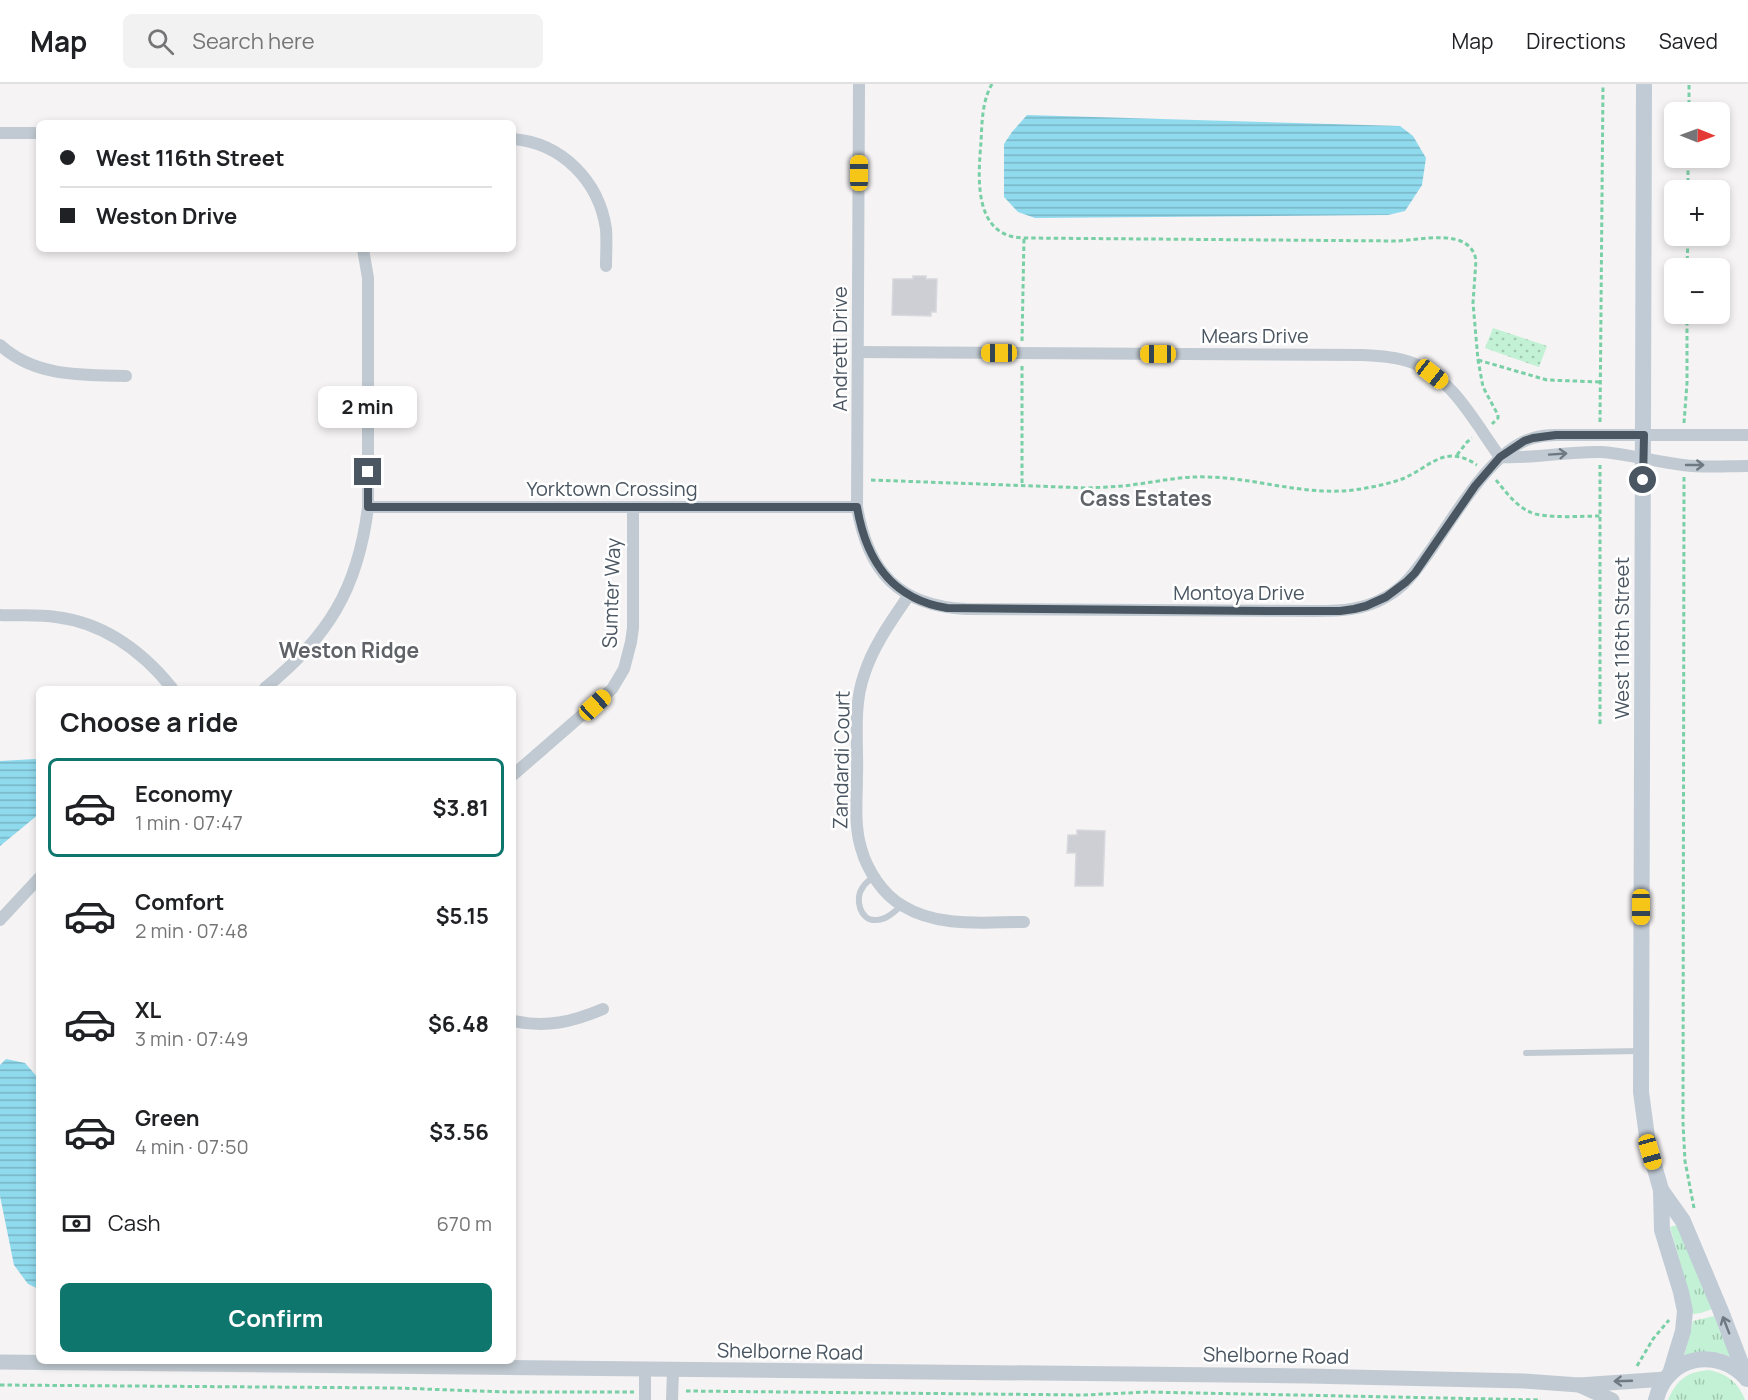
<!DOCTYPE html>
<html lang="en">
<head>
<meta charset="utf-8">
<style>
	body { margin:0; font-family:Manrope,sans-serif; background:#f2f2f2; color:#202124; height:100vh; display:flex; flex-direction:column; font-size:22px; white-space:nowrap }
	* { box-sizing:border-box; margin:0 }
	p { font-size:20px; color:#757577 }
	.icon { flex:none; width:33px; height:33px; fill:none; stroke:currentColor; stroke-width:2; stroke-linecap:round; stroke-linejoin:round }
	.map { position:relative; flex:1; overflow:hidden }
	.sheet { position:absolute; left:36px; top:602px; width:480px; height:678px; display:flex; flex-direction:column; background:#fff; border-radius:9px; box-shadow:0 3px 9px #0003 }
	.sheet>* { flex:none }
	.guide { position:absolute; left:36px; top:36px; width:480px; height:132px; border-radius:9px; box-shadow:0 3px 9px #0003; display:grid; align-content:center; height:132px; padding:0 24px; background:#fff }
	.needle { width:39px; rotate:91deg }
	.controls { position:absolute; left:1664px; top:18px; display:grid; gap:12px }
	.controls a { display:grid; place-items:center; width:66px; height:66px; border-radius:9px; background:#fff; box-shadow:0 3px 9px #0003; font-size:30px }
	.end { position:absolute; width:27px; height:27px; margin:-14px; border:8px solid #4a5661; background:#fff; box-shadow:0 0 0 3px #fff }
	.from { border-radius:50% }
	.bubble { position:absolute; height:42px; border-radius:9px; background:#fff; box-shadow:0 3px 9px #0003; font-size:20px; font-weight:700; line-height:42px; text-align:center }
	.car { position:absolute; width:18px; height:36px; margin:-18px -9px; border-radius:8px; box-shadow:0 0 4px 2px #0007; background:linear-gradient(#f5c518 24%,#345 0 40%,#f5c518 0 76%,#345 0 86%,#f5c518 0) }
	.guide b { display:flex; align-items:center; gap:21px; height:57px; font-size:22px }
	.guide b+b { border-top:2px solid #e0e0e0 }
	.guide i { width:15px; height:15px; background:#202124 }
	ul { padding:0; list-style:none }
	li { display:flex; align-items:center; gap:18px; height:99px; margin:0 12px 9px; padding:0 12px; border:3px solid transparent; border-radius:9px }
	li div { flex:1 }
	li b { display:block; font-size:22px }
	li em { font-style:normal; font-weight:700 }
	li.on { border-color:#0f766e }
	li>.icon { width:54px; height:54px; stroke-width:1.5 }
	h2 { padding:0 24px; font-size:27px; line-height:72px }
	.pay { display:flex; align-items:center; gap:15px; height:66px; padding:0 24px; font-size:22px }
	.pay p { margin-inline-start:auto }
	.cta { display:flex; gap:12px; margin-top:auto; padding:12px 24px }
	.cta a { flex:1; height:69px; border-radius:9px; background:#0f766e; color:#fff; font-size:24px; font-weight:700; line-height:69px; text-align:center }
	header { display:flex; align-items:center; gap:36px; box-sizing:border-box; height:84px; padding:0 30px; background:#fff; border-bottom:2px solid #e0e0e0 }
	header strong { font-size:28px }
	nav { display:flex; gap:33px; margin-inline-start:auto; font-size:21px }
	.search { width:420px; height:54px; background:#f2f2f2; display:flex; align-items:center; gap:15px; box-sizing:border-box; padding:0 21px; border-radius:9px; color:#757577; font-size:22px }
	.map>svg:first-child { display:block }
</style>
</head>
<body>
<header>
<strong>Map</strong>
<div class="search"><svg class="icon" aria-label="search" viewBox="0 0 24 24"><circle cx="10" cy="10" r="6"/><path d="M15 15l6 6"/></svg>Search here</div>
<nav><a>Map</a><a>Directions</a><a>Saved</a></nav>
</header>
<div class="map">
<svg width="1748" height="1316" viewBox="0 0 1748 1316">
	<defs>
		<pattern id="grass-tufts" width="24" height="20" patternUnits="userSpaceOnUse" patternTransform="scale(1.5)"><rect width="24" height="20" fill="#c3f1d5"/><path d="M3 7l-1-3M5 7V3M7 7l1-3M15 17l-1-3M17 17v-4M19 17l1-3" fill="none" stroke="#a0c6b0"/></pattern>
		<pattern id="park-dots" width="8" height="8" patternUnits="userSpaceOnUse" patternTransform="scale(1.5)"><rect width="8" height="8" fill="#c3f1d5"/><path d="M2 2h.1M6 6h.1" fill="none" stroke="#a0c6b0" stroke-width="1.8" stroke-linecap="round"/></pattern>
		<pattern id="water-rules" width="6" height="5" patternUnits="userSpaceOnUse" patternTransform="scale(1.5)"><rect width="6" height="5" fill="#90daee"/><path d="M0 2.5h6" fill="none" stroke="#78b4c4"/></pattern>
	</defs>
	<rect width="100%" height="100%" fill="#f5f3f3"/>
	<!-- grass -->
	<g fill="url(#grass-tufts)">
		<polygon points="1677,1141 1712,1225 1701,1229 1693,1230 1691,1217 1670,1143"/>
		<polygon points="1714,1232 1731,1273 1720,1269 1684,1273 1693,1237"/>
		<path d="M1709,1286C1727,1290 1738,1298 1745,1316H1668C1677,1295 1687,1288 1709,1286Z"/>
	</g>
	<!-- park -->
	<polygon fill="url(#park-dots)" points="1493,244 1547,262 1539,283 1485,264"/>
	<!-- water -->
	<g fill="url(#water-rules)">
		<polygon points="1027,31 1400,42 1413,52 1426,74 1422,101 1405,127 1388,131 1035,134 1018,128 1004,113 1004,60 1012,48"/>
		<polygon points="35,675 39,676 39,730 0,762 0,677"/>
		<polygon points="6,975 25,979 39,995 39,1205 28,1200 14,1181 0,1112 0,981"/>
	</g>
	<!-- building -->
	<g fill="#cdcfd5" stroke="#d7d9de" stroke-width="1.5">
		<polygon points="913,192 926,192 926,195 937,195 936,228 931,228 931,232 892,231 893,195 913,195"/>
		<polygon points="1077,746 1105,747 1103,802 1075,802 1076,769 1067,769 1068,751 1077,751"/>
	</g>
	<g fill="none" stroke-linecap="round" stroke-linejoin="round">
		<!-- path -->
		<g stroke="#7ad0a6" stroke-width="3" stroke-dasharray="4.5 3" stroke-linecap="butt">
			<path d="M992,0C982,17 982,39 981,58C978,94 973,153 1024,154L1397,157C1421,156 1470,143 1476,176L1473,219L1478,276L1483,303L1498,331V334L1492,340"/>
			<polyline points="1689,28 1689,0"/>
			<polyline points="1688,106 1688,74"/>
			<polyline points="1687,184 1688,152"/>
			<polyline points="1022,257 1024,154"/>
			<polyline points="1478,276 1547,296 1601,298"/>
			<polyline points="1022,282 1022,400"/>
			<polyline points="1600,338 1603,1"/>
			<polyline points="1684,339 1687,299 1687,230"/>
			<polyline points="1457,371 1467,358 1472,354"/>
			<polyline points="1684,393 1683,1039 1685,1077 1694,1124"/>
			<path d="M871,396L1088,404C1104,403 1121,403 1138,400C1161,397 1183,392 1207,393C1261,394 1311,415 1366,404C1378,402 1391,399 1402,395C1431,383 1444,359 1477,381"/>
			<path d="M1496,396C1505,407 1516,422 1530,428C1544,435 1583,432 1600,432"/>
			<polyline points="1600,640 1600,381"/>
			<polyline points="1637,1282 1653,1255 1669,1236"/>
			<polyline points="0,1301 396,1304 506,1308 634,1308"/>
			<polyline points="686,1307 1084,1311 1147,1308 1541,1316"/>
		</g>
		<!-- service -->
		<g stroke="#c1cad2" stroke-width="6">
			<path d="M874,792C870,796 865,799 863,803C854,814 860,837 876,836C886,836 894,828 901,822"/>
			<polyline points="1526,969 1640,967"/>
		</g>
		<!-- minor -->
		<g stroke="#c1cad2" stroke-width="12">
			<path d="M859,0L857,423C868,488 899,522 966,525L1315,527C1341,527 1364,526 1386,513C1406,502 1417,485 1430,467C1454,433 1492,365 1533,354C1540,352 1548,351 1556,351H1748"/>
			<polyline points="0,49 39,49"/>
			<path d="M513,55C562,59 599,97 606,145C607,157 606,170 606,182"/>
			<path d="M0,261C35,293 81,291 126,292"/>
			<path d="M858,268L1363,271C1380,272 1397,273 1413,279C1452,293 1477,342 1500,373"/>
			<path d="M1500,373C1534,375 1567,367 1601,368C1629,370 1656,378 1683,381C1704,384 1727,382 1748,382"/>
			<polyline points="368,423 857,423"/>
			<path d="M909,511C892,536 873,562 864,591C853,622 858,658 857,691C857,715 854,741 861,764C867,786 883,811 903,822C939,844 984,838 1024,838"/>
			<path d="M0,531C19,532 38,530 56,533C105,539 142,567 172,604"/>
			<path d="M265,604C328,553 358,505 368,423V194L363,165"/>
			<polyline points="513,691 612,605 624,585 631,558 633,544 633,424"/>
			<polyline points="0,836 39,794"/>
			<path d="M513,937C547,944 572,938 603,925"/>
			<polyline points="645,1286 645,1316"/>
			<polyline points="672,1316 673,1287"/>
		</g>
		<!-- tertiary -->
		<g stroke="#c1cad2" stroke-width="15">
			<polyline points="0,1278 1308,1292 1524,1297 1579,1301 1666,1295"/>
			<polyline points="1579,1301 1612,1316"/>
		</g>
		<!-- secondary -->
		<g stroke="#c1cbd6" stroke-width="16">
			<polyline points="1644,0 1641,1008 1648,1060 1661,1106 1662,1146 1681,1208 1685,1227 1683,1247 1670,1290"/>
			<polyline points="1661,1106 1683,1137 1720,1225 1747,1295"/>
			<path d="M1656,1316C1666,1272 1717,1262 1746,1294"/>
		</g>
	</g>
	<!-- one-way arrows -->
	<defs><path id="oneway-shaft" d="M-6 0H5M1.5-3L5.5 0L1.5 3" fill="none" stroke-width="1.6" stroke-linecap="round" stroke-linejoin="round" transform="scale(1.5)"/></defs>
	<g stroke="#6e7983">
		<use href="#oneway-shaft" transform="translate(1558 370) rotate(-4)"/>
		<use href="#oneway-shaft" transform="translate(1695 381)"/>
		<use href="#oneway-shaft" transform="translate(1623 1297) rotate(178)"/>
	</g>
	<use stroke="#6e7984" href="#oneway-shaft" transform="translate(1726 1241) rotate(-111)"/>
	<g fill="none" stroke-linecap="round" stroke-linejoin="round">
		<!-- route -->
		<path stroke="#4a5661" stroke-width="8" d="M368,388V423H857C866,476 891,515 947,524L1266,527H1340L1354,525L1366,522L1386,513L1406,498L1415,489L1475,402L1500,373L1524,357L1533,354L1556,351H1644L1643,396"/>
	</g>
	<g text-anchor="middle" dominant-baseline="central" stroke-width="5" stroke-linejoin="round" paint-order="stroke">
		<!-- street labels -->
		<g font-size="20" fill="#4a5661" stroke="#fff">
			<text x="1255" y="251">Mears Drive</text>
			<text transform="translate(839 265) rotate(-90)">Andretti Drive</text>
			<text x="612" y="404">Yorktown Crossing</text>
			<text x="1239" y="508">Montoya Drive</text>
			<text transform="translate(611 509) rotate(-88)">Sumter Way</text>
			<text transform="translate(1621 554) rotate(-90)">West 116th Street</text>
			<text transform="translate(841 676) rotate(-89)">Zandardi Court</text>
			<text transform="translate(790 1267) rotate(1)">Shelborne Road</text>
			<text transform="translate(1276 1271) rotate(1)">Shelborne Road</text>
		</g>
		<!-- neighbourhood labels -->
		<g font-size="21" font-weight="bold" fill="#5f6368" stroke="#fff">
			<text x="1146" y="414">Cass Estates</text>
			<text x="349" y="566">Weston Ridge</text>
		</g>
	</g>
</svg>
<div class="controls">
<a><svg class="needle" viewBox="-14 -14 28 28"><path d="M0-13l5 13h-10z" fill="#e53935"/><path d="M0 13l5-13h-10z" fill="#757577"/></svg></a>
<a>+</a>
<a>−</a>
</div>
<i class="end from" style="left:1643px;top:396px"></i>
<i class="end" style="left:368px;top:388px"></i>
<div class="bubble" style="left:318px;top:302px;width:99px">2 min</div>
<i class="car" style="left:859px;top:89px;rotate:0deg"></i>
<i class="car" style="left:999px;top:269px;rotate:270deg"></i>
<i class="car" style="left:1158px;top:270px;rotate:270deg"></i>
<i class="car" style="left:1432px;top:290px;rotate:128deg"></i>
<i class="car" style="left:595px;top:621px;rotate:47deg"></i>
<i class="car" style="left:1641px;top:823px;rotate:180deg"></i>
<i class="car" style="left:1650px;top:1068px;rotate:164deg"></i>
<div class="guide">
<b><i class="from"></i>West 116th Street</b>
<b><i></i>Weston Drive</b>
</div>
<section class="sheet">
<h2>Choose a ride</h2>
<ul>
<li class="on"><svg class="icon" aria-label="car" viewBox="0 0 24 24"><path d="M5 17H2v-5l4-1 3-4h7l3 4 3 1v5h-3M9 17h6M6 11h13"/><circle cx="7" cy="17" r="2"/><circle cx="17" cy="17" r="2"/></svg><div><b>Economy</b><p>1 min · 07:47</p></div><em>$3.81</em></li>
<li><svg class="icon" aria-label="car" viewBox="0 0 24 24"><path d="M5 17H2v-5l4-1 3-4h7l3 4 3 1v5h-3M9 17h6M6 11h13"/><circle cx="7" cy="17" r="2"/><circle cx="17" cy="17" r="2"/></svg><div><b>Comfort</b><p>2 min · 07:48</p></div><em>$5.15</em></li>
<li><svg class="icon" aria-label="car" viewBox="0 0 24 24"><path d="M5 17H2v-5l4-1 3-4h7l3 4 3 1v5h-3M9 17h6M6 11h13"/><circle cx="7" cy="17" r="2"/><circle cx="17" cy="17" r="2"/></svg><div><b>XL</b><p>3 min · 07:49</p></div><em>$6.48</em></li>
<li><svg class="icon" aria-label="car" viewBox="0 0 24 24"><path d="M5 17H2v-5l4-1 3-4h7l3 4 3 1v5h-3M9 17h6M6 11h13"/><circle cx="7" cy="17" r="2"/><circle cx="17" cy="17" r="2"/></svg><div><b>Green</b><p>4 min · 07:50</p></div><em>$3.56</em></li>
</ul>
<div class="pay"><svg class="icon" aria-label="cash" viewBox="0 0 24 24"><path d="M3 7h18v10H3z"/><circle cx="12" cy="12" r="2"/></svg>Cash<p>670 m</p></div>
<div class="cta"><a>Confirm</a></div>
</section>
</div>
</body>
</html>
